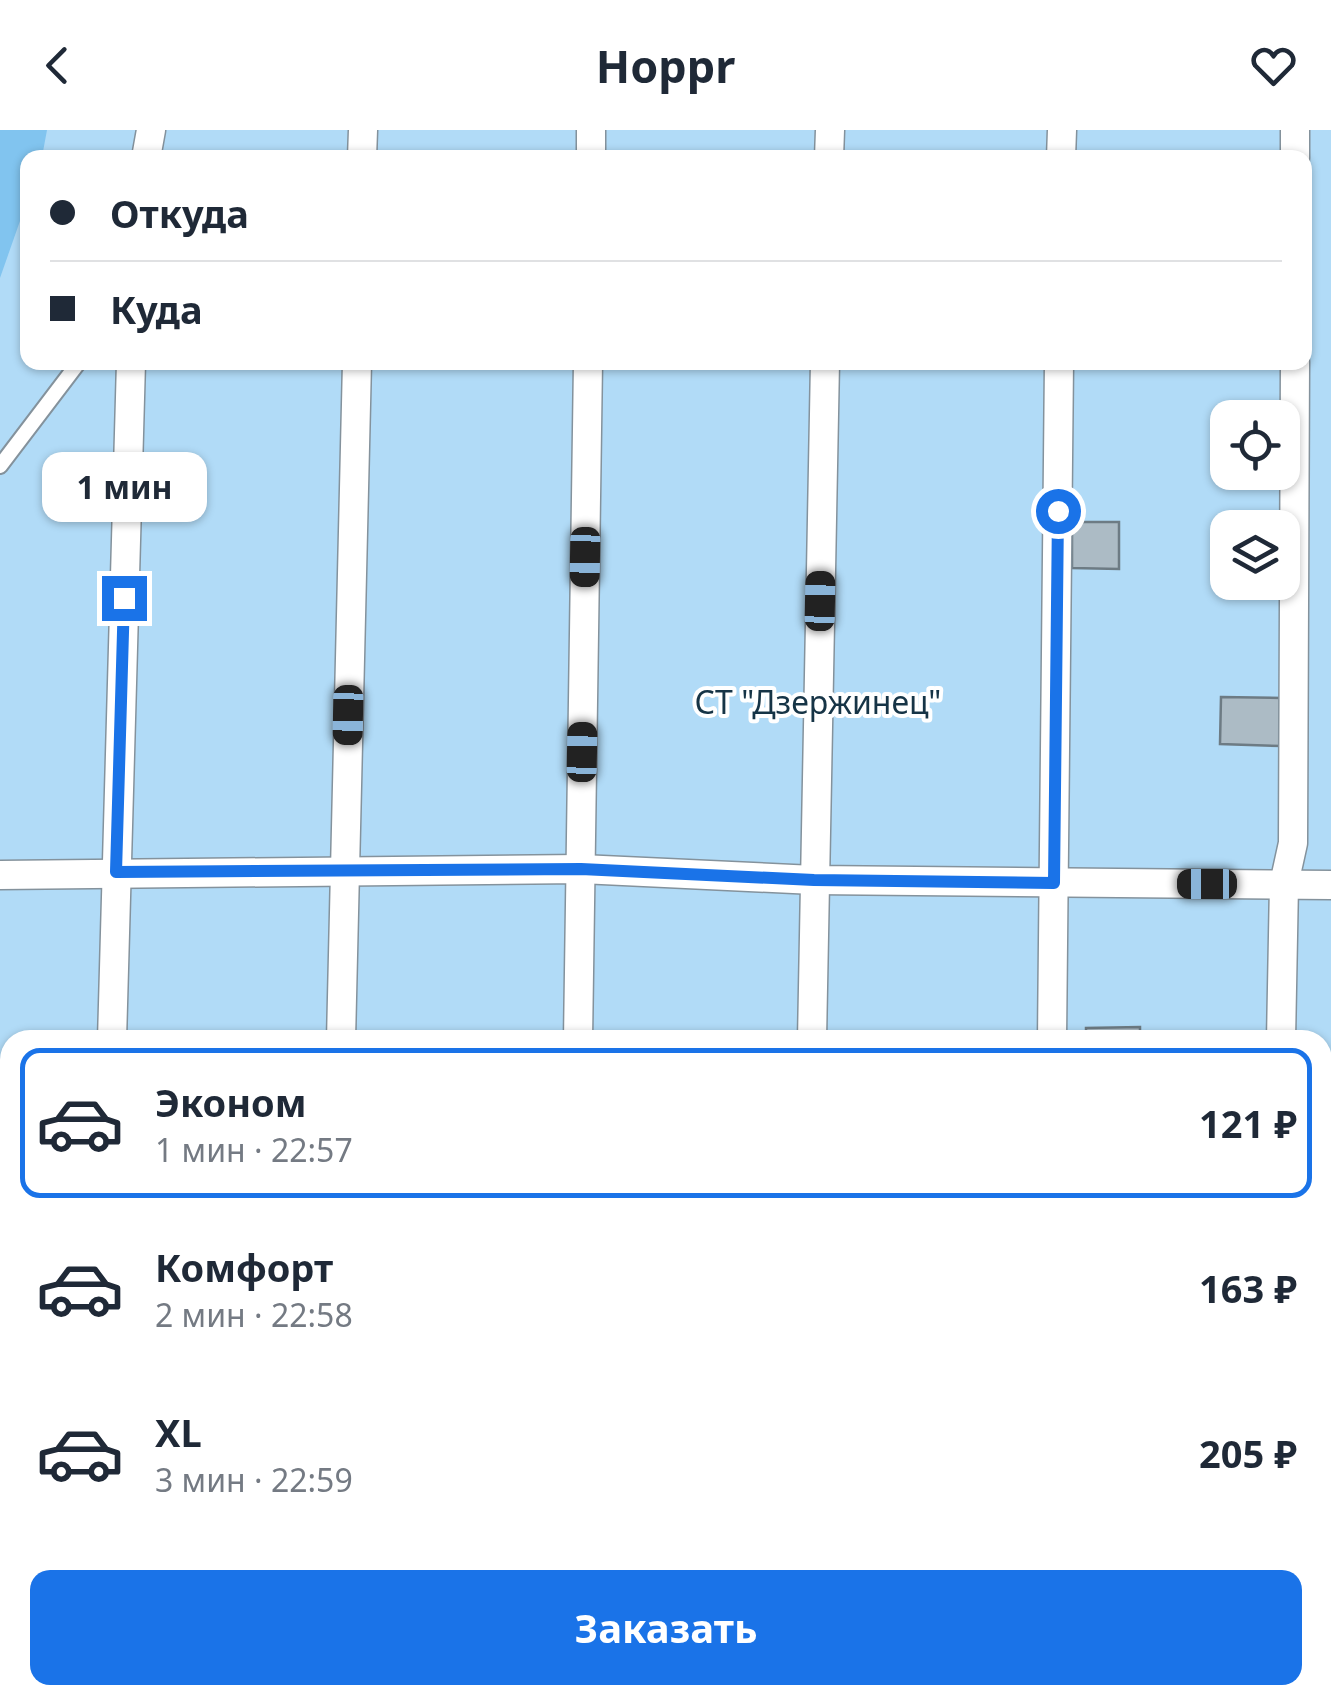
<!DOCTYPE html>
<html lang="ru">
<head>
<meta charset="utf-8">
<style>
	body { margin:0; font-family:"Noto Sans",sans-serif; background:#f2f2f3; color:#1f2937; height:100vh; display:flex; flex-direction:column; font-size:38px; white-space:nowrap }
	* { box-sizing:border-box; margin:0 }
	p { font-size:32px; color:#747a83 }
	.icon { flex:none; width:55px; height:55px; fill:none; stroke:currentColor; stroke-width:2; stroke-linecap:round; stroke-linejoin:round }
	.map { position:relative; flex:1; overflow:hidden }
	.details { position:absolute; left:0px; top:900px; width:1332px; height:675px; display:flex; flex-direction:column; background:#fff; border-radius:30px 30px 0 0; box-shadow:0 2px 8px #0004 }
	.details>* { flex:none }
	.guide { position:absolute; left:20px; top:20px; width:1292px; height:220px; border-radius:20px; box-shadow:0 2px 8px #0004; display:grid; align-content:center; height:220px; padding:0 30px; background:#fff }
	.buttons { position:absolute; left:1210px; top:270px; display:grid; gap:20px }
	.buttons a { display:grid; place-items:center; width:90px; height:90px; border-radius:20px; background:#fff; box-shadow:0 2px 8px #0004; font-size:50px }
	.end { position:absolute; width:45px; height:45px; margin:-22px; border:12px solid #1a73e8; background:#fff; box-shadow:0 0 0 5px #fff }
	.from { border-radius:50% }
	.bubble { position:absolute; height:70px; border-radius:20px; background:#fff; box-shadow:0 2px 8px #0004; font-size:32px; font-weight:700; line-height:70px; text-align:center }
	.car { position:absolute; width:30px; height:60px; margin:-30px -15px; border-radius:12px; box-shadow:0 0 8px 2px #0007; background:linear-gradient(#222 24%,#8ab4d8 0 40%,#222 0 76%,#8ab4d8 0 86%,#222 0) }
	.guide b { display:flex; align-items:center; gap:35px; height:95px; font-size:38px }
	.guide b+b { border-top:2px solid #e0e1e3 }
	.guide i { width:25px; height:25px; background:#1f2937 }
	ul { padding:18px 0 0; list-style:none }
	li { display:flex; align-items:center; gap:30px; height:150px; margin:0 20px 15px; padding:0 10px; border:5px solid transparent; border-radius:20px }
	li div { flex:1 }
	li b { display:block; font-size:38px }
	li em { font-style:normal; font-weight:700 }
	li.on { border-color:#1a73e8 }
	li>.icon { width:90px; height:90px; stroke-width:1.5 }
	.action { display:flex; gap:20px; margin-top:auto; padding:20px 30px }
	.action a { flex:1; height:115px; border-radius:20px; background:#1a73e8; color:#fff; font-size:40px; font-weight:700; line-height:115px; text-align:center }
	header { display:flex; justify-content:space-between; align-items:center; height:130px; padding:0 30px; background:#fff; font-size:45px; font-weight:700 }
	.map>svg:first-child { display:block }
</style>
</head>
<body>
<header><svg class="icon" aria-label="back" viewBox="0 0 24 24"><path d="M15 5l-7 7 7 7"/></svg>Hoppr<svg class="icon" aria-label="heart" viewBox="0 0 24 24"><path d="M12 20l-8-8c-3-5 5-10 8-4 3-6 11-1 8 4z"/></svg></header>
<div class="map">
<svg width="1331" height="1575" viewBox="0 0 1331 1575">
	<rect width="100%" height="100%" fill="#ddedf8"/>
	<!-- green -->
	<path fill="#b1dbf7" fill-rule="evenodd" d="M0,0H1331V1575H0ZM28,28H1305V232H28ZM1228,288H1282V342H1228ZM1228,398H1282V452H1228ZM10,910H1322V1565H10Z"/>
	<!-- water -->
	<polygon fill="#81c4ef" points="0,0 47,0 42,27 28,28 27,71 0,148"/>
	<!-- building -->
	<g fill="#acbbc5" stroke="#6d7b84" stroke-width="2.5">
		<polygon points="1072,392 1119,392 1119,439 1072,438"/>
		<polygon points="1221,567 1282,568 1281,616 1220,614"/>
		<polygon points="1140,897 1140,910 1086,910 1086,898"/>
	</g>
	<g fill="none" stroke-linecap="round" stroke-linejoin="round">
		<!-- lane casing -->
		<g stroke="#84929c" stroke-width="18">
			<polyline id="lane" points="0,336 79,232"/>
		</g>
		<!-- street casing -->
		<g stroke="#84929c" stroke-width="31">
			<g id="street">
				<polyline points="146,28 151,0"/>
				<polyline points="362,28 363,0"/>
				<polyline points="591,28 591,0"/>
				<polyline points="829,28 830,0"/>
				<polyline points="1061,28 1062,0"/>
				<polyline points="1295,28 1295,0"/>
				<polyline points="0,745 581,739 814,750 1331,755"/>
				<polyline points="112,910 131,232"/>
				<polyline points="341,910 357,232"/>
				<polyline points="578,910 588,232"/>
				<polyline points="812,910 825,232"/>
				<polyline points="1052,910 1059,232"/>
				<polyline points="1281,910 1284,754 1293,713 1295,232"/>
				<polyline points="95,1575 95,1565"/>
				<polyline points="327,1575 328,1565"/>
				<polyline points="566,1575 566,1565"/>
				<polyline points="802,1575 802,1565"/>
				<polyline points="1045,1575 1046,1565"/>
				<polyline points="1272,1575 1272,1565"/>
			</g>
		</g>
		<!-- lane -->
		<use href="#lane" stroke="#fff" stroke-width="14"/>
		<!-- street -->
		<use href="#street" stroke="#fff" stroke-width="28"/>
	</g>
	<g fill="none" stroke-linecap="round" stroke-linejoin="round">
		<!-- route -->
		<polyline stroke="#1a73e8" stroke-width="12" points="124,468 116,742 581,739 814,750 1054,753 1058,381"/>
	</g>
	<g text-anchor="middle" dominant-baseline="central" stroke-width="8" stroke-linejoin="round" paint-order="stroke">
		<!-- park labels -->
		<g font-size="32" fill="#163446" stroke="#fff">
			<text x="818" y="571">СТ "Дзержинец"</text>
		</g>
	</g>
</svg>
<div class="buttons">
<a><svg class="icon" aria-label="locate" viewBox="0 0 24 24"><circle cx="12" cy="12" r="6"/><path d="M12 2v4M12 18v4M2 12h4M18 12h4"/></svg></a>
<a><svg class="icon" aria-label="layers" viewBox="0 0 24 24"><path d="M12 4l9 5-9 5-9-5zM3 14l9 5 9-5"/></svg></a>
</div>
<i class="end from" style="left:1058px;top:381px"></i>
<i class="end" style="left:124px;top:468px"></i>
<div class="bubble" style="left:42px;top:322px;width:165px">1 мин</div>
<i class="car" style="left:585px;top:427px;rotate:181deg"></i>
<i class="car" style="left:820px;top:471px;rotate:1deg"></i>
<i class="car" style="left:348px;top:585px;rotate:181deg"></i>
<i class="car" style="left:582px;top:622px;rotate:1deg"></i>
<i class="car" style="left:1207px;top:754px;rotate:270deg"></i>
<div class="guide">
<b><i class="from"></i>Откуда</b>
<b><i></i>Куда</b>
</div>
<section class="details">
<ul>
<li class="on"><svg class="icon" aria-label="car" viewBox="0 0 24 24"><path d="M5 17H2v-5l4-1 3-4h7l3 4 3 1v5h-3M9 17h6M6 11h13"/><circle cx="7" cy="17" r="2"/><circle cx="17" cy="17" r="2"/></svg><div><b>Эконом</b><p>1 мин · 22:57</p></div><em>121 ₽</em></li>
<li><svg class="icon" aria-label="car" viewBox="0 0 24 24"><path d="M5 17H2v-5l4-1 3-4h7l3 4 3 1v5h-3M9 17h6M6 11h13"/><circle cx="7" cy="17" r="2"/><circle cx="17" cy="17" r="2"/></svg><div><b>Комфорт</b><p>2 мин · 22:58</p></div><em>163 ₽</em></li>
<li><svg class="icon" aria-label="car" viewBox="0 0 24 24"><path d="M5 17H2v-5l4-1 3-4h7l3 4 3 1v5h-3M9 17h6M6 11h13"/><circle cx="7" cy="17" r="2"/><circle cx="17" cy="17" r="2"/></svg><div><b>XL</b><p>3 мин · 22:59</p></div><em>205 ₽</em></li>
</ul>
<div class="action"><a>Заказать</a></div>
</section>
</div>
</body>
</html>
